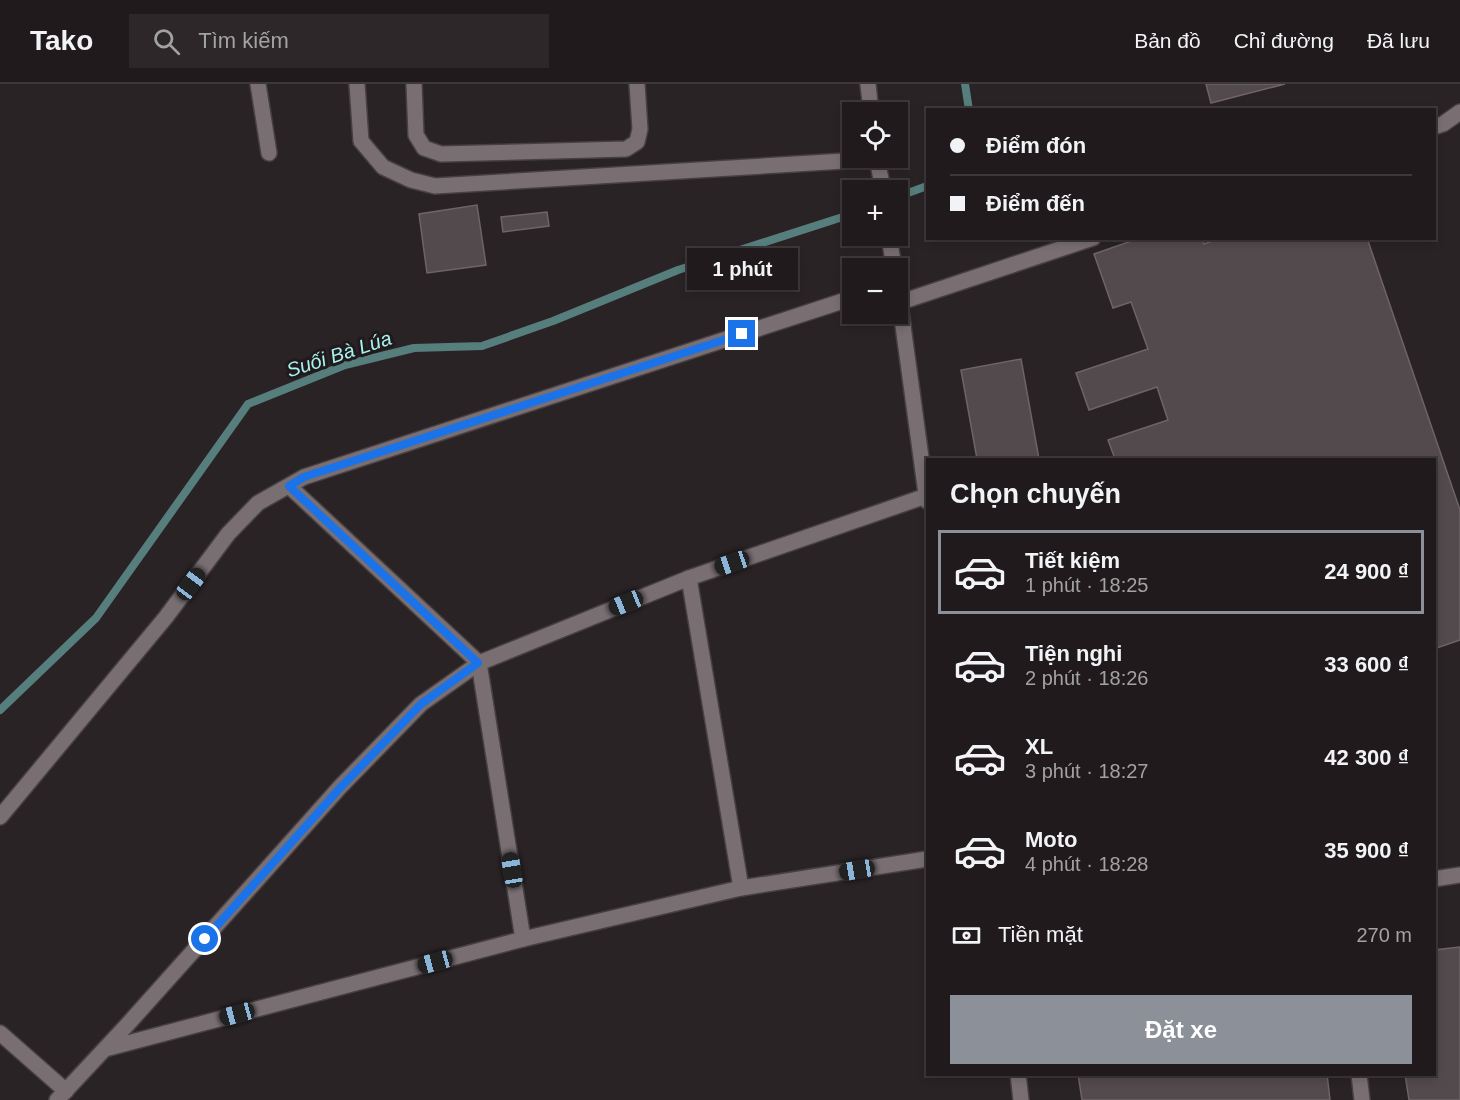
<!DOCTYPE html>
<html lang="vi">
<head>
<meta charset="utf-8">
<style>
	body { margin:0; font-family:Helvetica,sans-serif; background:#2d2729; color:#f1f3f6; height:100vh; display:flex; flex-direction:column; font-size:22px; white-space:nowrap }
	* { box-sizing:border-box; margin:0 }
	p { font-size:20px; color:#a2a1a3 }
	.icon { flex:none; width:33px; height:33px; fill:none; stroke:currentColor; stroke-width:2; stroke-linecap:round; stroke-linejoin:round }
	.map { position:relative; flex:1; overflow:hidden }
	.drawer { position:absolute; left:926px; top:374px; width:510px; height:618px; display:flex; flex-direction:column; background:#201a1c; border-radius:0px; box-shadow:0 3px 9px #0003,0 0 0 2px #3d383b }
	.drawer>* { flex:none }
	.banner { position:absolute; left:926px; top:24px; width:510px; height:132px; border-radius:0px; box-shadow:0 3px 9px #0003,0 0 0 2px #3d383b; display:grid; align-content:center; height:132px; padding:0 24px; background:#201a1c }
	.tools { position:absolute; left:842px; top:18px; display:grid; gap:12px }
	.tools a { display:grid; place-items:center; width:66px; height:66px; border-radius:0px; background:#201a1c; box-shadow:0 3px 9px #0003,0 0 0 2px #3d383b; font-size:30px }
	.end { position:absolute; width:27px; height:27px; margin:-14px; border:8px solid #1a73e8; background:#fff; box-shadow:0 0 0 3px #fff }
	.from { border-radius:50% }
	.bubble { position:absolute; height:42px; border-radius:0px; background:#201a1c; box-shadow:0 3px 9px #0003,0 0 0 2px #3d383b; font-size:20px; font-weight:700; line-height:42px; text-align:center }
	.car { position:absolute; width:18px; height:36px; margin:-18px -9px; border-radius:8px; box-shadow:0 0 4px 2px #0007; background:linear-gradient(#222 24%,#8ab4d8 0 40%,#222 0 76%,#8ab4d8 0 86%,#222 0) }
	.banner b { display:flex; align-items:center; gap:21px; height:57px; font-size:22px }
	.banner b+b { border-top:2px solid #3d383b }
	.banner i { width:15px; height:15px; background:#f1f3f6 }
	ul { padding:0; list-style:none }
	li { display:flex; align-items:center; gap:18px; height:84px; margin:0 12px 9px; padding:0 12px; border:3px solid transparent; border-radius:0px }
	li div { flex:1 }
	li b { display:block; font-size:22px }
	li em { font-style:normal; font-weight:700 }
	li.selected { border-color:#8c9099 }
	li>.icon { width:54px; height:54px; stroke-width:1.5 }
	h2 { padding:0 24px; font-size:27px; line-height:72px }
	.pay { display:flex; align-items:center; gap:15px; height:66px; padding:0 24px; font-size:22px }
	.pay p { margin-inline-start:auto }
	.primary-button { display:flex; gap:12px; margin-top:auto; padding:12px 24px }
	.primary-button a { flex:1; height:69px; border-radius:0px; background:#8c9099; color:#fff; font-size:24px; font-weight:700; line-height:69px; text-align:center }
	header { display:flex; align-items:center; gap:36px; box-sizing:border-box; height:84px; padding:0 30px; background:#201a1c; border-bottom:2px solid #3d383b }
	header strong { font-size:28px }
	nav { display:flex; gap:33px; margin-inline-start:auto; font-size:21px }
	.search { width:420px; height:54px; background:#2d2729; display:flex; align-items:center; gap:15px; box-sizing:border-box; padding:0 21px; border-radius:0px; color:#a2a1a3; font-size:22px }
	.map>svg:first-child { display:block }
</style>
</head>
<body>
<header>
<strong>Tako</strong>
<div class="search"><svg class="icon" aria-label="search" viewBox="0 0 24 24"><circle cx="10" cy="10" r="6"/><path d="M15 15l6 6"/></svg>Tìm kiếm</div>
<nav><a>Bản đồ</a><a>Chỉ đường</a><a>Đã lưu</a></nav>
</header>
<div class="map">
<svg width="1460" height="1016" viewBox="0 0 1460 1016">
	<rect width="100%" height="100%" fill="#2a2325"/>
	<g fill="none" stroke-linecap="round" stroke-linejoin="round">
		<!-- stream -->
		<g stroke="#567e7d" stroke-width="8">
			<polyline points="965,0 969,26"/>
			<polyline points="897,113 927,102"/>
			<polyline points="0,626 96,534 248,320 345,281 414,264 482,262 553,237 678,186 852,130"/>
		</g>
	</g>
	<!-- building -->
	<g fill="#534a4d" stroke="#6e6467" stroke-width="1.5">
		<polygon points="1206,0 1285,0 1211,19"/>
		<polygon points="477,121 486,181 427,189 419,130"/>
		<polygon points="547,128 549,142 503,148 501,133"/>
		<polygon points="1140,154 1202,154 1204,160 1220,154 1367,154 1460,426 1460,556 1434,565 1434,375 1115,375 1108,356 1168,336 1157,303 1089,326 1076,289 1148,265 1131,218 1113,224 1094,170"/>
		<polygon points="1021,275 1039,375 977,375 961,286"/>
		<polygon points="1460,863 1460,1016 1409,1016 1405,990 1434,990 1434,866"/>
		<polygon points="1078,990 1327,990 1330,1016 1082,1016"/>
	</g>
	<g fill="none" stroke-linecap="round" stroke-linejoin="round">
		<!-- minor casing -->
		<g stroke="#474042" stroke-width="18">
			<g id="minor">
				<polyline points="258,0 269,69"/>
				<polyline points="357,0 361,57 383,83 411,96 435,102 877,75"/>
				<polyline points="414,0 416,51 424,64 441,70 626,65 637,58 640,45 637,0"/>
				<polyline points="868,0 871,28"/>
				<polyline points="1434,43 1443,40 1460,28"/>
				<polyline points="877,74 883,106"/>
				<polyline points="889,152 894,184"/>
				<polyline points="897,198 927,417"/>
				<polyline points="901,218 1093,154"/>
				<polyline points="289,402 479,579 523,855"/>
				<polyline points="689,494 741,804"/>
				<polyline points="0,733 166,533 228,450 258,419 304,393 852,214"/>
				<polyline points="1434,795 1460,791"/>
				<polyline points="0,949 66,1007"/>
				<polyline points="105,965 523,855 741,804 927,775"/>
				<polyline points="1018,990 1021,1016"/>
				<polyline points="1359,990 1362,1016"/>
				<polyline points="57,1016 128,940 340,703 421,620 479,579 689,494 926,412"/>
			</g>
		</g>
		<!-- minor -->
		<use href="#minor" stroke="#796f72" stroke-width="15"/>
	</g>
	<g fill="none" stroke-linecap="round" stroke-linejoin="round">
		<!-- route -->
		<polyline stroke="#1a73e8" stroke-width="8" points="205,855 340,704 421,620 478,579 289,402 304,393 742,250"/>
	</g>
	<g text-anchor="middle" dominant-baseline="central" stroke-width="6" stroke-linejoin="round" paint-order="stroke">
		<!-- water labels -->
		<g font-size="20" font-style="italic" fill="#a7f3f0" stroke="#21191c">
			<text transform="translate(339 270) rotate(-18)">Suối Bà Lúa</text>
		</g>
	</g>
</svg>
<div class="tools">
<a><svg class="icon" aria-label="locate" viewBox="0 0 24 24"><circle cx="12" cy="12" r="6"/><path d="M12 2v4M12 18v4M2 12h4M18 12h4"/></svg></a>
<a>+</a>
<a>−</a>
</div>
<i class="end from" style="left:205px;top:855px"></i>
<i class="end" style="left:742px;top:250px"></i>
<div class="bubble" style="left:687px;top:164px;width:111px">1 phút</div>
<i class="car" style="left:732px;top:479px;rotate:251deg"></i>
<i class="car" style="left:191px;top:500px;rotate:37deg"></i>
<i class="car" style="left:626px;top:519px;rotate:248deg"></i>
<i class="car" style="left:512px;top:786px;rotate:351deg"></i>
<i class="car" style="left:857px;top:786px;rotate:261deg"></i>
<i class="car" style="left:435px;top:878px;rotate:255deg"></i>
<i class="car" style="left:237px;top:930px;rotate:255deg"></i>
<div class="banner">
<b><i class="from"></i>Điểm đón</b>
<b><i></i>Điểm đến</b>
</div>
<section class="drawer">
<h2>Chọn chuyến</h2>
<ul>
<li class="selected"><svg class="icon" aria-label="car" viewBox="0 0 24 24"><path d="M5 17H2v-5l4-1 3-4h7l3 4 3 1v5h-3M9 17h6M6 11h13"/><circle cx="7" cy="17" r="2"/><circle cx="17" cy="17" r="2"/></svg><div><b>Tiết kiệm</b><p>1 phút · 18:25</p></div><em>24 900 ₫</em></li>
<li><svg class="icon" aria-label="car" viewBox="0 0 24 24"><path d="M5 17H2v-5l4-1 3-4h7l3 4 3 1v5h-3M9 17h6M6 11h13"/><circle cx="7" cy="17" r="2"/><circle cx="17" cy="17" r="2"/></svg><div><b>Tiện nghi</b><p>2 phút · 18:26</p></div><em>33 600 ₫</em></li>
<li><svg class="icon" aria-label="car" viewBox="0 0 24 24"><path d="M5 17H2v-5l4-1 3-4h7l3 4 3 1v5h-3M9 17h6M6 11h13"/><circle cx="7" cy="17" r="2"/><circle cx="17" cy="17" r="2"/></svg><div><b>XL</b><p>3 phút · 18:27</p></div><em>42 300 ₫</em></li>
<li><svg class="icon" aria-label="car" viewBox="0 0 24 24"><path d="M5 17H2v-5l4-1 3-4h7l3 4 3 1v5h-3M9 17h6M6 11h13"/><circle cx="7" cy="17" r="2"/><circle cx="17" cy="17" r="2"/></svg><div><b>Moto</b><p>4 phút · 18:28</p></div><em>35 900 ₫</em></li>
</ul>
<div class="pay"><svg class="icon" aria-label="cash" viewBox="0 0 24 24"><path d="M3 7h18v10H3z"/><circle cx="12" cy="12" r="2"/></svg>Tiền mặt<p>270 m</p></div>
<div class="primary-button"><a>Đặt xe</a></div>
</section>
</div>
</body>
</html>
